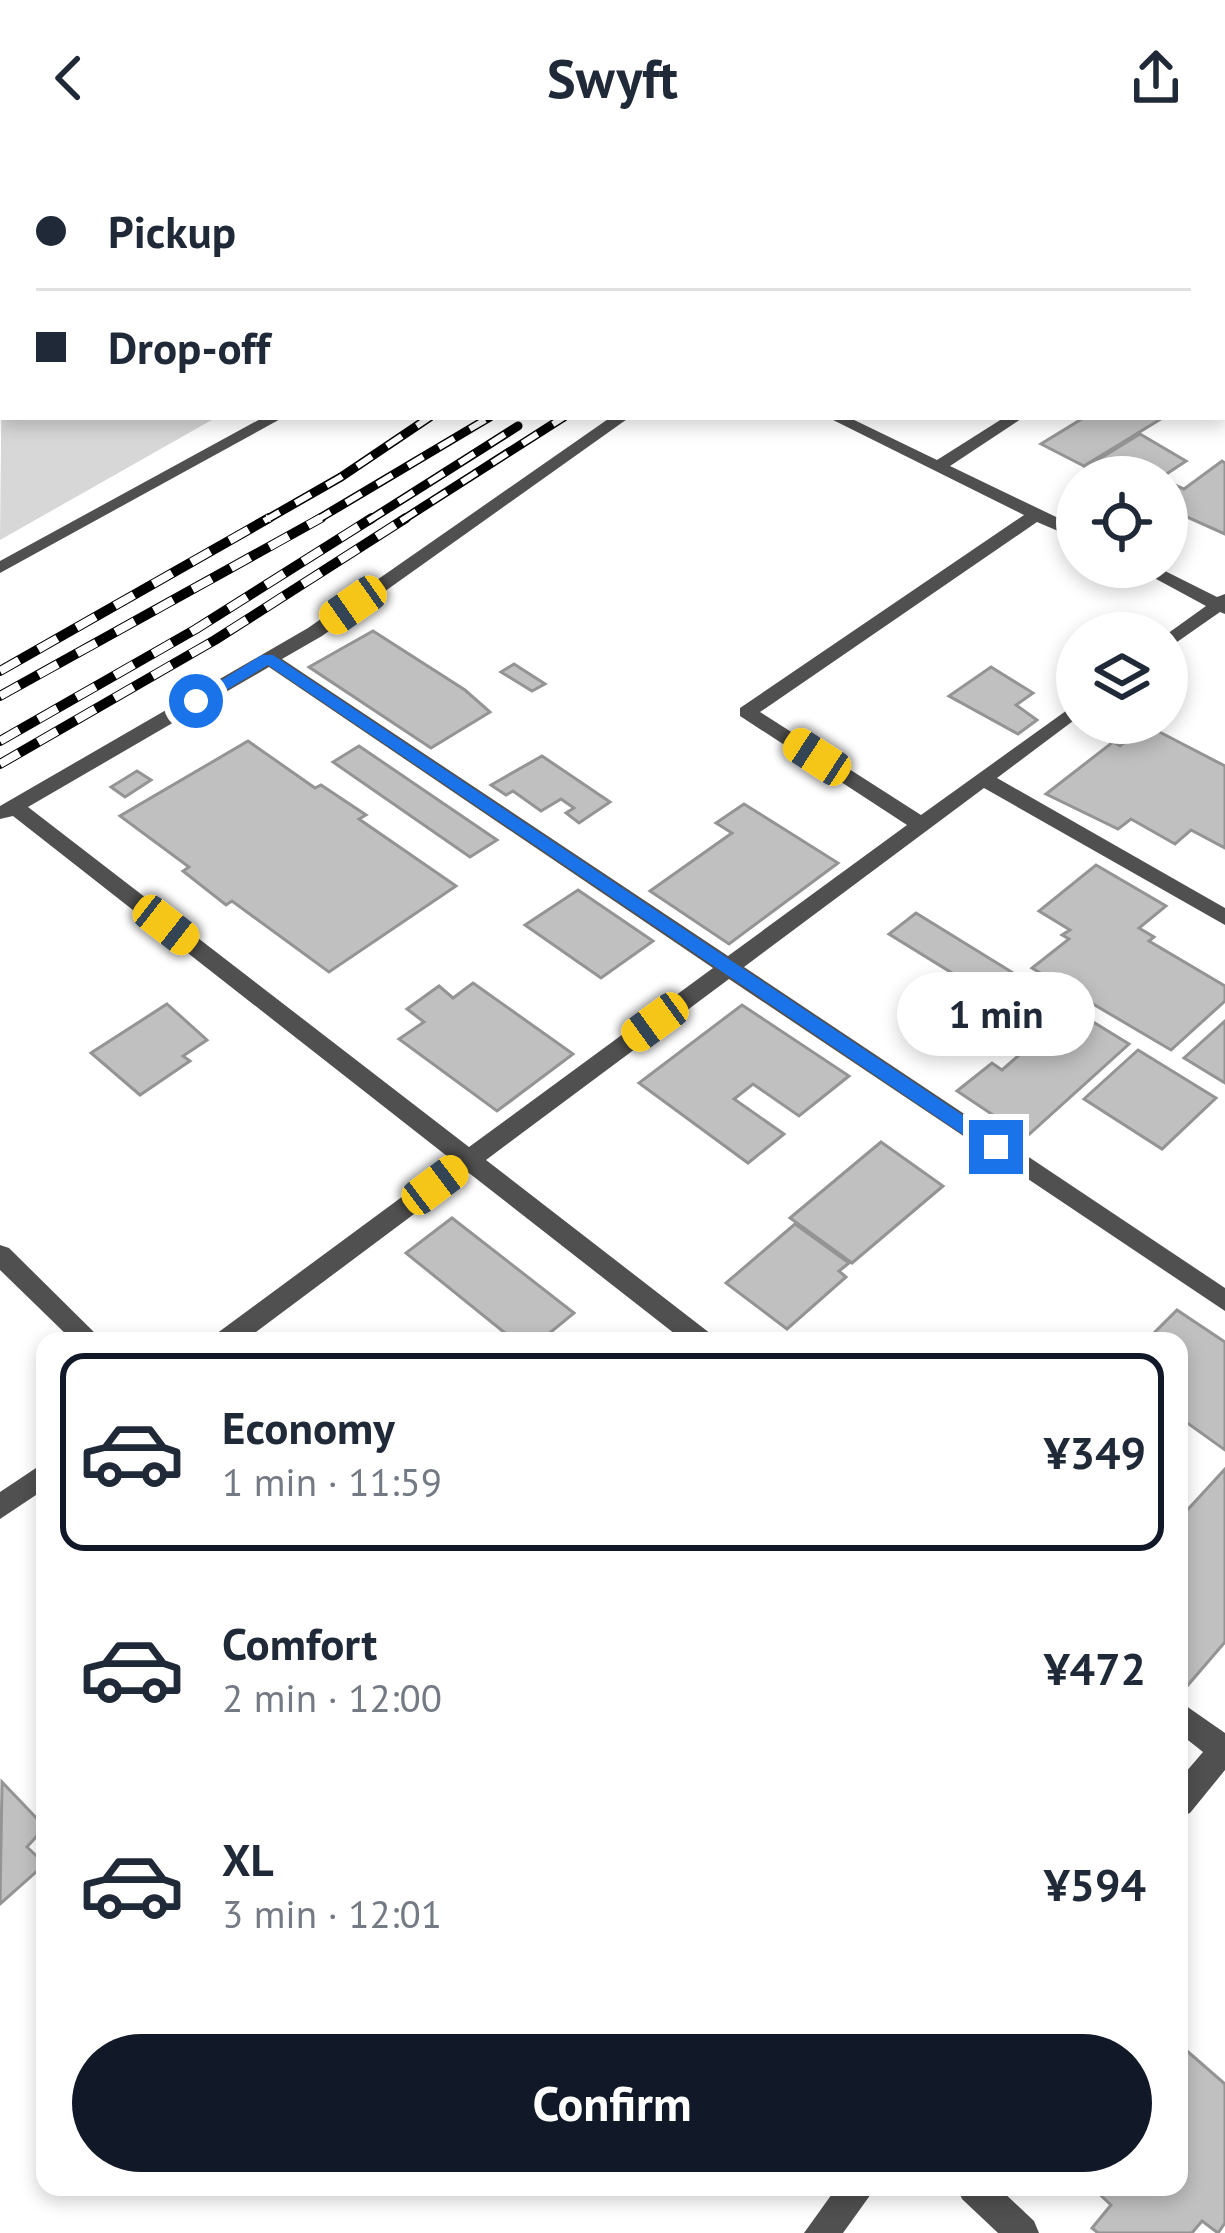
<!DOCTYPE html>
<html lang="en">
<head>
<meta charset="utf-8">
<style>
	body { margin:0; font-family:"PT Sans",sans-serif; background:#f2f2f3; color:#1f2937; height:100vh; display:flex; flex-direction:column; font-size:45px; white-space:nowrap }
	* { box-sizing:border-box; margin:0 }
	p { font-size:39px; color:#747a83 }
	.icon { flex:none; width:66px; height:66px; fill:none; stroke:currentColor; stroke-width:2; stroke-linecap:round; stroke-linejoin:round }
	.map { position:relative; flex:1; overflow:hidden }
	.panel { position:absolute; left:36px; top:1176px; width:1152px; height:864px; display:flex; flex-direction:column; background:#fff; border-radius:24px; box-shadow:0 6px 18px #0003 }
	.panel>* { flex:none }
	.top-card { position:absolute; left:0px; top:0px; width:1227px; height:264px; box-shadow:0 6px 18px #0003; display:grid; align-content:center; height:264px; padding:0 36px; background:#fff }
	.buttons { position:absolute; left:1056px; top:300px; display:grid; gap:24px }
	.buttons a { display:grid; place-items:center; width:132px; height:132px; border-radius:50%; background:#fff; box-shadow:0 6px 18px #0003; font-size:60px }
	.end { position:absolute; width:54px; height:54px; margin:-27px; border:15px solid #1a73e8; background:#fff; box-shadow:0 0 0 6px #fff }
	.from { border-radius:50% }
	.bubble { position:absolute; height:84px; border-radius:42px; background:#fff; box-shadow:0 6px 18px #0003; font-size:39px; font-weight:800; line-height:84px; text-align:center }
	.car { position:absolute; width:36px; height:72px; margin:-36px -18px; border-radius:15px; box-shadow:0 0 9px 3px #0007; background:linear-gradient(#f5c518 24%,#345 0 40%,#f5c518 0 76%,#345 0 86%,#f5c518 0) }
	.top-card b { display:flex; align-items:center; gap:42px; height:114px; font-size:45px }
	.top-card b+b { border-top:3px solid #e0e1e3 }
	.top-card i { width:30px; height:30px; background:#1f2937 }
	ul { padding:21px 0 0; list-style:none }
	li { display:flex; align-items:center; gap:36px; height:198px; margin:0 24px 18px; padding:0 12px; border:6px solid transparent; border-radius:24px }
	li div { flex:1 }
	li b { display:block; font-size:45px }
	li em { font-style:normal; font-weight:800 }
	li.on { border-color:#111827 }
	li>.icon { width:108px; height:108px; stroke-width:1.5 }
	.primary-button { display:flex; gap:24px; margin-top:auto; padding:24px 36px }
	.primary-button a { flex:1; height:138px; border-radius:72px; background:#111827; color:#fff; font-size:48px; font-weight:800; line-height:138px; text-align:center }
	header { display:flex; justify-content:space-between; align-items:center; height:156px; padding:0 36px; background:#fff; font-size:54px; font-weight:800 }
	.map>svg:first-child { display:block }
</style>
</head>
<body>
<header><svg class="icon" aria-label="back" viewBox="0 0 24 24"><path d="M15 5l-7 7 7 7"/></svg>Swyft<svg class="icon" aria-label="share" viewBox="0 0 24 24"><path d="M12 15V3M7 8l5-5 5 5M5 13v7h14v-7"/></svg></header>
<div class="map">
<svg width="1225" height="2077" viewBox="0 0 1225 2077">
	<rect width="100%" height="100%" fill="#fff"/>
	<!-- green -->
	<polygon fill="#d7d7d7" points="3,93 3,261 217,261 0,384"/>
	<!-- building -->
	<g fill="#c0c0c0" stroke="#949494" stroke-width="3">
		<polygon points="159,0 326,0 155,3"/>
		<polygon points="1085,261 1164,261 1084,310 1041,288"/>
		<polygon points="1140,278 1186,305 1162,321 1106,321 1086,311"/>
		<polygon points="1222,305 1225,307 1225,378 1167,352 1167,332 1173,328 1184,333"/>
		<polygon points="373,475 465,534 490,556 431,592 309,511"/>
		<polygon points="514,508 545,528 532,535 501,516"/>
		<polygon points="991,511 1033,537 1016,549 1037,564 1018,578 949,540"/>
		<polygon points="1146,569 1225,610 1225,692 1191,674 1175,688 1131,663 1118,673 1046,638 1113,586 1120,590"/>
		<polygon points="248,585 315,632 321,629 366,659 359,663 456,730 329,816 232,745 226,749 183,715 189,711 120,660"/>
		<polygon points="359,590 497,684 470,701 333,606"/>
		<polygon points="542,600 610,646 579,667 566,657 574,652 561,643 541,655 513,635 506,639 491,629"/>
		<polygon points="137,615 151,624 125,641 111,631"/>
		<polygon points="744,648 838,707 729,788 650,735 732,677 716,667"/>
		<polygon points="1096,709 1166,750 1139,772 1154,781 1149,785 1225,830 1225,845 1171,894 1032,812 1069,783 1062,779 1070,774 1039,755"/>
		<polygon points="578,734 653,785 601,822 525,769"/>
		<polygon points="916,757 1070,852 1038,879 959,830 965,825 889,778"/>
		<polygon points="473,827 573,898 497,955 399,883 424,866 407,853 439,830 453,842"/>
		<polygon points="167,848 207,884 183,900 190,905 140,939 91,897"/>
		<polygon points="742,849 849,920 799,960 753,928 734,943 784,978 748,1007 639,927"/>
		<polygon points="1072,853 1129,888 1026,981 957,935 992,907 1002,914"/>
		<polygon points="1225,865 1225,927 1184,902"/>
		<polygon points="1138,894 1216,942 1162,993 1084,943"/>
		<polygon points="881,986 943,1030 852,1107 790,1062"/>
		<polygon points="452,1062 574,1157 540,1185 515,1185 406,1097"/>
		<polygon points="795,1068 849,1107 839,1115 846,1121 787,1173 726,1127"/>
		<polygon points="1177,1154 1225,1186 1225,1294 1179,1261 1179,1185 1146,1185"/>
		<polygon points="1225,1313 1225,1486 1182,1536 1179,1363"/>
		<polygon points="2,1626 45,1671 27,1691 45,1708 0,1748"/>
		<polygon points="1179,1888 1225,1928 1225,2067 1218,2077 1202,2065 1192,2077 1098,2077 1092,2072 1111,2049 1092,2031 1179,2031"/>
	</g>
	<g fill="none" stroke-linecap="round" stroke-linejoin="round">
		<!-- minor -->
		<g fill="#505050" fill-rule="evenodd">
			<polygon points="1225,125 1225,135 1224,136 1224,126"/>
			<polygon points="264,261 284,261 0,417 0,405"/>
			<path d="M611,261H630L322,480L282,503L728,800L907,669L740,560V552L1024,359L827,261H848L937,304L1005,261H1024L950,310L1077,371V383L1037,366L760,556L921,659L1077,547V562L997,622L1225,752V769L984,632L744,811L1225,1132V1155L729,823L486,1004L711,1178L715,1185H684L469,1017L244,1185H212L216,1178L452,1004L13,660L0,663V650L308,472ZM269,511L713,812L469,991L28,651Z"/>
			<polygon points="1134,411 1157,411 1217,441 1225,438 1225,458 1220,456 1167,493 1167,478 1206,450"/>
			<polygon points="0,1089 9,1092 103,1185 73,1185 0,1114"/>
			<polygon points="45,1306 45,1333 0,1363 0,1336"/>
			<polygon points="1179,1545 1225,1577 1225,1614 1190,1657 1179,1661 1179,1624 1203,1596 1179,1577"/>
			<polygon points="837,2031 876,2031 843,2077 804,2077"/>
			<polygon points="957,2031 998,2031 1034,2065 1039,2077 998,2077 962,2043"/>
		</g>
		<!-- tertiary -->
		<g fill="#505050" fill-rule="evenodd">
			<polygon points="1029,0 1044,0 1046,3 1031,3"/>
			<polygon points="1198,0 1222,0 1224,3 1200,3"/>
			<polygon points="1224,160 1225,161 1225,171 1224,170"/>
		</g>
		<!-- rail-far1 casing -->
		<g stroke="#000" stroke-width="9">
			<g id="rail-far1">
				<polyline points="802,3 806,0"/>
				<polyline points="873,3 877,0"/>
				<polyline points="900,3 904,0"/>
				<polyline points="264,365 341,321 430,261"/>
				<polyline points="315,365 490,261"/>
				<polyline points="368,365 518,270"/>
				<polyline points="401,365 564,261"/>
			</g>
		</g>
		<!-- rail casing -->
		<g stroke="#000" stroke-width="10">
			<g id="rail">
				<polyline points="0,515 269,362"/>
				<polyline points="0,540 321,362"/>
				<polyline points="0,585 196,473 372,362"/>
				<polyline points="0,608 215,484 406,362"/>
			</g>
		</g>
		<!-- rail-far1 -->
		<use href="#rail-far1" stroke="#fff" stroke-width="6" stroke-dasharray="18" stroke-linecap="butt"/>
		<!-- rail -->
		<use href="#rail" stroke="#fff" stroke-width="8" stroke-dasharray="22" stroke-linecap="butt"/>
	</g>
	<!-- route -->
	<polygon fill="#1a73e8" points="262,499 273,499 1003,986 1003,996 989,996 268,509 201,549 188,545"/>
</svg>
<div class="buttons">
<a><svg class="icon" aria-label="locate" viewBox="0 0 24 24"><circle cx="12" cy="12" r="6"/><path d="M12 2v4M12 18v4M2 12h4M18 12h4"/></svg></a>
<a><svg class="icon" aria-label="layers" viewBox="0 0 24 24"><path d="M12 4l9 5-9 5-9-5zM3 14l9 5 9-5"/></svg></a>
</div>
<i class="end from" style="left:196px;top:545px"></i>
<i class="end" style="left:996px;top:991px"></i>
<div class="bubble" style="left:897px;top:816px;width:198px">1 min</div>
<i class="car" style="left:353px;top:449px;rotate:235deg"></i>
<i class="car" style="left:817px;top:601px;rotate:303deg"></i>
<i class="car" style="left:166px;top:769px;rotate:128deg"></i>
<i class="car" style="left:655px;top:866px;rotate:234deg"></i>
<i class="car" style="left:435px;top:1029px;rotate:53deg"></i>
<div class="top-card">
<b><i class="from"></i>Pickup</b>
<b><i></i>Drop-off</b>
</div>
<section class="panel">
<ul>
<li class="on"><svg class="icon" aria-label="car" viewBox="0 0 24 24"><path d="M5 17H2v-5l4-1 3-4h7l3 4 3 1v5h-3M9 17h6M6 11h13"/><circle cx="7" cy="17" r="2"/><circle cx="17" cy="17" r="2"/></svg><div><b>Economy</b><p>1 min · 11:59</p></div><em>¥349</em></li>
<li><svg class="icon" aria-label="car" viewBox="0 0 24 24"><path d="M5 17H2v-5l4-1 3-4h7l3 4 3 1v5h-3M9 17h6M6 11h13"/><circle cx="7" cy="17" r="2"/><circle cx="17" cy="17" r="2"/></svg><div><b>Comfort</b><p>2 min · 12:00</p></div><em>¥472</em></li>
<li><svg class="icon" aria-label="car" viewBox="0 0 24 24"><path d="M5 17H2v-5l4-1 3-4h7l3 4 3 1v5h-3M9 17h6M6 11h13"/><circle cx="7" cy="17" r="2"/><circle cx="17" cy="17" r="2"/></svg><div><b>XL</b><p>3 min · 12:01</p></div><em>¥594</em></li>
</ul>
<div class="primary-button"><a>Confirm</a></div>
</section>
</div>
</body>
</html>
